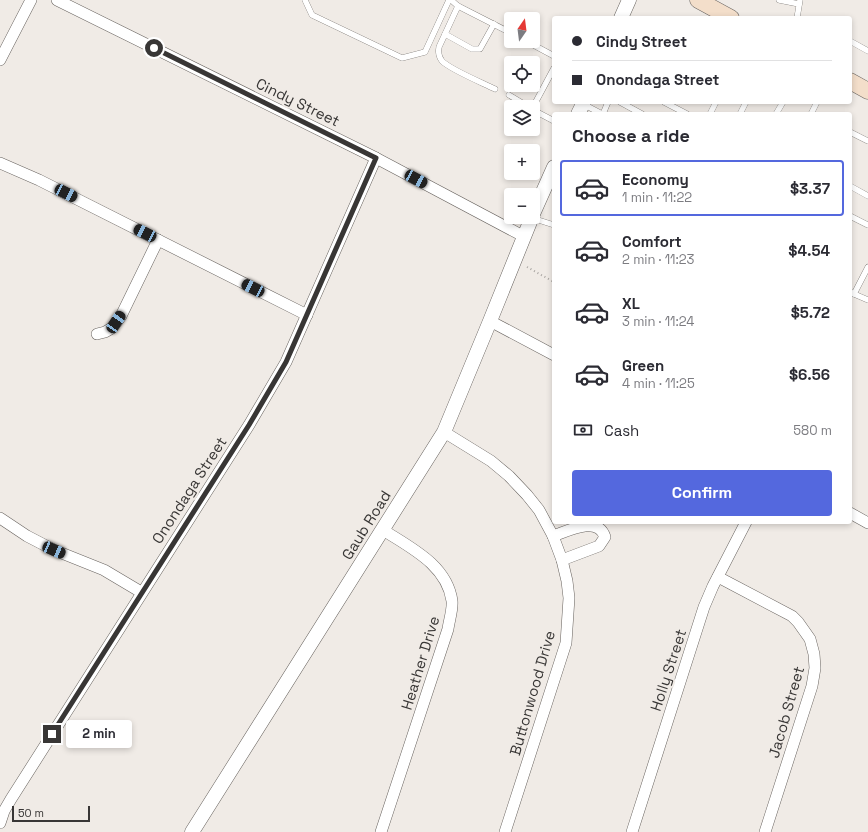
<!DOCTYPE html>
<html lang="en">
<head>
<meta charset="utf-8">
<style>
	body { margin:0; font-family:"Space Grotesk",sans-serif; background:#f7f7f7; color:#2b2b33; height:100vh; display:flex; flex-direction:column; font-size:15px; white-space:nowrap }
	* { box-sizing:border-box; margin:0 }
	p { font-size:13px; color:#7c7c81 }
	.icon { flex:none; width:22px; height:22px; fill:none; stroke:currentColor; stroke-width:2; stroke-linecap:round; stroke-linejoin:round }
	.map { position:relative; flex:1; overflow:hidden }
	.side { position:absolute; left:552px; top:112px; width:300px; height:412px; display:flex; flex-direction:column; background:#fff; border-radius:4px; box-shadow:0 2px 6px #0003 }
	.side>* { flex:none }
	.banner { position:absolute; left:552px; top:16px; width:300px; height:88px; border-radius:4px; box-shadow:0 2px 6px #0003; display:grid; align-content:center; height:88px; padding:0 20px; background:#fff }
	.needle { width:26px; rotate:14deg }
	.tools { position:absolute; left:504px; top:12px; display:grid; gap:8px }
	.tools a { display:grid; place-items:center; width:36px; height:36px; border-radius:4px; background:#fff; box-shadow:0 2px 6px #0003; font-size:20px }
	.scale { position:absolute; left:12px; bottom:10px; width:78px; box-sizing:border-box; padding-left:4px; border:2px solid #383635; border-top:0; font-size:11px; line-height:14px; white-space:nowrap; color:#383635; -webkit-text-stroke:3px #f0ebe6; paint-order:stroke }
	.end { position:absolute; width:18px; height:18px; margin:-9px; border:5px solid #383635; background:#fff; box-shadow:0 0 0 2px #fff }
	.from { border-radius:50% }
	.bubble { position:absolute; height:28px; border-radius:4px; background:#fff; box-shadow:0 2px 6px #0003; font-size:13px; font-weight:800; line-height:28px; text-align:center }
	.car { position:absolute; width:12px; height:24px; margin:-12px -6px; border-radius:5px; box-shadow:0 0 3px 1px #0007; background:linear-gradient(#222 24%,#8ab4d8 0 40%,#222 0 76%,#8ab4d8 0 86%,#222 0) }
	.banner b { display:flex; align-items:center; gap:14px; height:38px; font-size:15px }
	.banner b+b { border-top:1px solid #e1e1e2 }
	.banner i { width:10px; height:10px; background:#2b2b33 }
	ul { padding:0; list-style:none }
	li { display:flex; align-items:center; gap:12px; height:56px; margin:0 8px 6px; padding:0 12px; border:2px solid transparent; border-radius:4px }
	li div { flex:1 }
	li b { display:block; font-size:15px }
	li em { font-style:normal; font-weight:800 }
	li.active { border-color:#5468de }
	li>.icon { width:36px; height:36px; stroke-width:1.5 }
	h2 { padding:0 20px; font-size:18px; line-height:48px }
	.pay { display:flex; align-items:center; gap:10px; height:44px; padding:0 20px; font-size:15px }
	.pay p { margin-inline-start:auto }
	.cta { display:flex; gap:8px; margin-top:auto; padding:8px 20px }
	.cta a { flex:1; height:46px; border-radius:4px; background:#5468de; color:#fff; font-size:16px; font-weight:800; line-height:46px; text-align:center }
	.map>svg:first-child { display:block }
</style>
</head>
<body>
<div class="map">
<svg width="868" height="832" viewBox="0 0 868 832">
	<rect width="100%" height="100%" fill="#f0ebe6"/>
	<g fill="none" stroke-linecap="round" stroke-linejoin="round">
		<!-- service casing -->
		<g stroke="#68635f" stroke-width="6">
			<g id="service">
				<polyline points="305,0 312,15 402,58 425,52 449,0"/>
				<polyline points="451,0 458,6 511,33"/>
				<polyline points="779,0 799,4"/>
				<path d="M458,6L439,47C438,52 439,57 442,61C451,70 483,83 495,89"/>
				<polyline points="797,18 800,0"/>
				<polyline points="445,34 472,49 480,49 494,24"/>
				<polyline points="526,41 554,56"/>
				<polyline points="850,41 868,51"/>
				<polyline points="509,95 529,107"/>
				<polyline points="620,102 642,114"/>
				<polyline points="664,102 687,114"/>
				<polyline points="583,104 602,114"/>
				<polyline points="533,107 554,68"/>
				<polyline points="533,110 554,121"/>
				<polyline points="603,114 608,102"/>
				<polyline points="710,114 716,102"/>
				<polyline points="740,114 746,102"/>
				<polyline points="776,114 783,102"/>
				<polyline points="811,114 817,102"/>
				<polyline points="850,132 868,141"/>
				<polyline points="850,186 868,196"/>
				<polyline points="850,216 868,225"/>
				<polyline points="532,218 554,225"/>
				<polyline points="850,292 854,294 868,267"/>
				<polyline points="854,294 868,300"/>
			</g>
		</g>
		<!-- minor casing -->
		<g stroke="#68635f" stroke-width="12">
			<g id="minor">
				<polyline points="57,0 376,158 523,236"/>
				<polyline points="0,60 31,0"/>
				<polyline points="0,163 39,180 307,315"/>
				<polyline points="490,321 554,355"/>
				<polyline points="97,334 105,332 112,328 121,316 158,240"/>
				<polyline points="444,432 491,461 509,476 527,495 539,510 553,536 562,560 567,581 569,598 566,643 505,832"/>
				<polyline points="850,513 868,523"/>
				<polyline points="0,518 27,536 54,550 104,570 141,592"/>
				<path d="M553,536C568,531 598,515 605,537L599,546L562,560"/>
				<polyline points="718,577 792,616 798,622 810,639 814,654 815,668 812,686 765,832"/>
				<polyline points="0,823 4,811 11,799 249,425 286,362 376,158"/>
				<path d="M381,832L448,629C449,621 453,609 452,601C447,565 411,548 383,530"/>
				<polyline points="632,832 704,607 713,586 746,522"/>
			</g>
		</g>
		<!-- tertiary casing -->
		<g stroke="#68635f" stroke-width="15">
			<g id="tertiary">
				<polyline points="621,18 629,0"/>
				<polyline points="578,114 584,102"/>
				<polyline points="533,214 554,167"/>
				<polyline points="192,832 444,432 490,321 532,217"/>
			</g>
		</g>
		<!-- secondary casing -->
		<g stroke="#68635f" stroke-width="17">
			<g id="secondary">
				<polyline points="698,0 731,18"/>
				<polyline points="850,81 868,91"/>
			</g>
		</g>
		<!-- path -->
		<polyline stroke="#a8a4a1" stroke-width="2" stroke-dasharray="1 3" stroke-linecap="butt" points="527,267 554,282"/>
		<!-- service -->
		<use href="#service" stroke="#fff" stroke-width="5.5"/>
		<!-- minor -->
		<use href="#minor" stroke="#fff" stroke-width="11"/>
		<!-- tertiary -->
		<use href="#tertiary" stroke="#fff" stroke-width="14"/>
		<!-- secondary -->
		<use href="#secondary" stroke="#f3deca" stroke-width="16"/>
	</g>
	<g fill="none" stroke-linecap="round" stroke-linejoin="round">
		<!-- route -->
		<polyline stroke="#383635" stroke-width="5" points="52,734 249,425 286,362 376,158 154,48"/>
	</g>
	<g text-anchor="middle" dominant-baseline="central" stroke-width="4" stroke-linejoin="round" paint-order="stroke">
		<!-- street labels -->
		<g font-size="15" fill="#383635" stroke="#f0ebe6">
			<text transform="translate(298 102) rotate(26)">Cindy Street</text>
			<text transform="translate(189 490) rotate(-57)">Onondaga Street</text>
			<text transform="translate(366 525) rotate(-58)">Gaub Road</text>
			<text transform="translate(420 663) rotate(-73)">Heather Drive</text>
			<text transform="translate(668 670) rotate(-72)">Holly Street</text>
			<text transform="translate(532 693) rotate(-74)">Buttonwood Drive</text>
			<text transform="translate(786 712) rotate(-74)">Jacob Street</text>
		</g>
	</g>
</svg>
<div class="tools">
<a><svg class="needle" viewBox="-14 -14 28 28"><path d="M0-13l5 13h-10z" fill="#e53935"/><path d="M0 13l5-13h-10z" fill="#7c7c81"/></svg></a>
<a><svg class="icon" aria-label="locate" viewBox="0 0 24 24"><circle cx="12" cy="12" r="6"/><path d="M12 2v4M12 18v4M2 12h4M18 12h4"/></svg></a>
<a><svg class="icon" aria-label="layers" viewBox="0 0 24 24"><path d="M12 4l9 5-9 5-9-5zM3 14l9 5 9-5"/></svg></a>
<a>+</a>
<a>−</a>
</div>
<div class="scale">50 m</div>
<i class="end from" style="left:154px;top:48px"></i>
<i class="end" style="left:52px;top:734px"></i>
<div class="bubble" style="left:66px;top:720px;width:66px">2 min</div>
<i class="car" style="left:416px;top:179px;rotate:118deg"></i>
<i class="car" style="left:66px;top:193px;rotate:117deg"></i>
<i class="car" style="left:145px;top:233px;rotate:297deg"></i>
<i class="car" style="left:253px;top:288px;rotate:297deg"></i>
<i class="car" style="left:116px;top:322px;rotate:34deg"></i>
<i class="car" style="left:54px;top:550px;rotate:113deg"></i>
<div class="banner">
<b><i class="from"></i>Cindy Street</b>
<b><i></i>Onondaga Street</b>
</div>
<section class="side">
<h2>Choose a ride</h2>
<ul>
<li class="active"><svg class="icon" aria-label="car" viewBox="0 0 24 24"><path d="M5 17H2v-5l4-1 3-4h7l3 4 3 1v5h-3M9 17h6M6 11h13"/><circle cx="7" cy="17" r="2"/><circle cx="17" cy="17" r="2"/></svg><div><b>Economy</b><p>1 min · 11:22</p></div><em>$3.37</em></li>
<li><svg class="icon" aria-label="car" viewBox="0 0 24 24"><path d="M5 17H2v-5l4-1 3-4h7l3 4 3 1v5h-3M9 17h6M6 11h13"/><circle cx="7" cy="17" r="2"/><circle cx="17" cy="17" r="2"/></svg><div><b>Comfort</b><p>2 min · 11:23</p></div><em>$4.54</em></li>
<li><svg class="icon" aria-label="car" viewBox="0 0 24 24"><path d="M5 17H2v-5l4-1 3-4h7l3 4 3 1v5h-3M9 17h6M6 11h13"/><circle cx="7" cy="17" r="2"/><circle cx="17" cy="17" r="2"/></svg><div><b>XL</b><p>3 min · 11:24</p></div><em>$5.72</em></li>
<li><svg class="icon" aria-label="car" viewBox="0 0 24 24"><path d="M5 17H2v-5l4-1 3-4h7l3 4 3 1v5h-3M9 17h6M6 11h13"/><circle cx="7" cy="17" r="2"/><circle cx="17" cy="17" r="2"/></svg><div><b>Green</b><p>4 min · 11:25</p></div><em>$6.56</em></li>
</ul>
<div class="pay"><svg class="icon" aria-label="cash" viewBox="0 0 24 24"><path d="M3 7h18v10H3z"/><circle cx="12" cy="12" r="2"/></svg>Cash<p>580 m</p></div>
<div class="cta"><a>Confirm</a></div>
</section>
</div>
</body>
</html>
